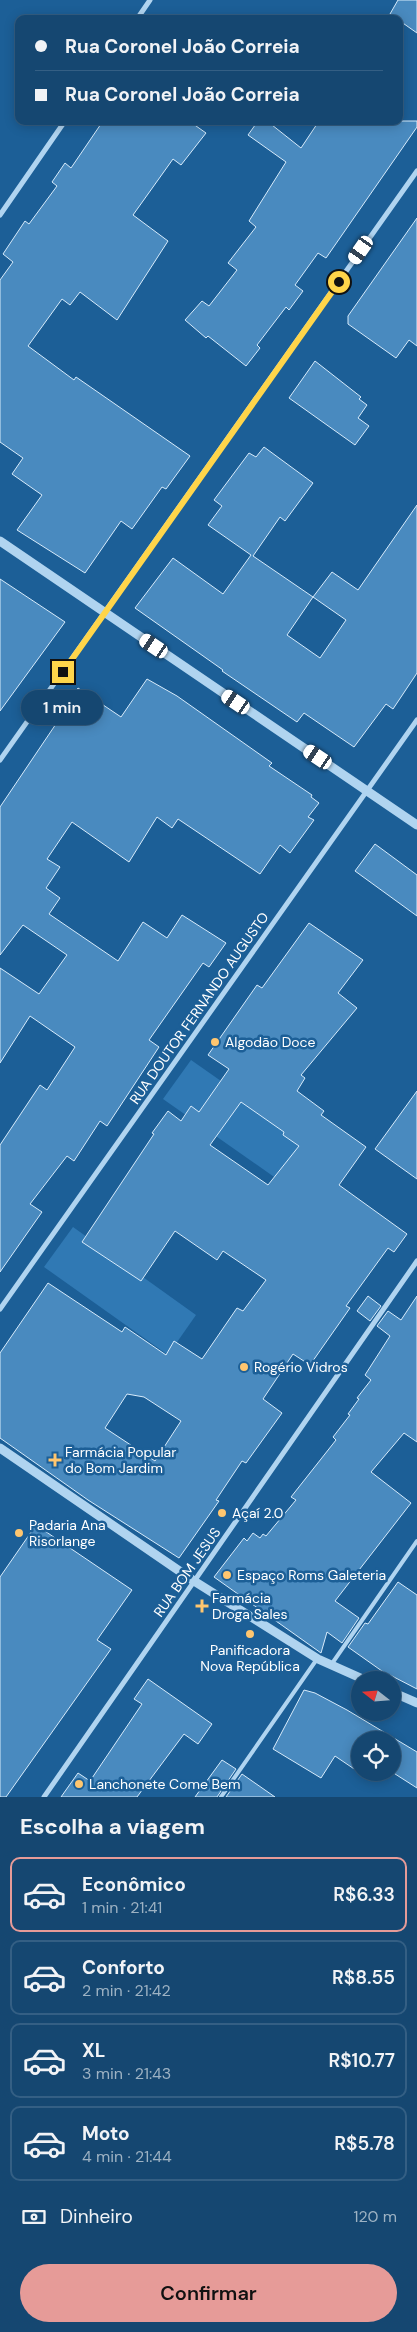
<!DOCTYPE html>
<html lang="pt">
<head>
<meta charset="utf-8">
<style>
	body { margin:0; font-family:"DM Sans",sans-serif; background:#1e4e76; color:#f1f3f6; height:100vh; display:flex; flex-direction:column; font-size:19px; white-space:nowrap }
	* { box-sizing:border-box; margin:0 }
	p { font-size:16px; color:#9db2c3 }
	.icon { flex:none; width:28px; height:28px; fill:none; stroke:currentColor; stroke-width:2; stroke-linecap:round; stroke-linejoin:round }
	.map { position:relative; height:1797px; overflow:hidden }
	.details { display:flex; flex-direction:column; background:#154771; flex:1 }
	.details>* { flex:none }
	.guide { position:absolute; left:15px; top:15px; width:388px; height:110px; border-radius:10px; box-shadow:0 2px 12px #0003,0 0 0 1px #345f84; display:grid; align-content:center; height:110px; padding:0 20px; background:#154771 }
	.needle { width:32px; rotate:287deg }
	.controls { position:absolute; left:351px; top:1671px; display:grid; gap:10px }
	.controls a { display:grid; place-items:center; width:50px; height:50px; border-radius:50%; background:#154771; box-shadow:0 2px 12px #0003,0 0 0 1px #345f84; font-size:25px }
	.end { position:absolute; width:22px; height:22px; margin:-11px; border:6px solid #ffd54a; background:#111; box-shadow:0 0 0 2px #111 }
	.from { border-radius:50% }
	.bubble { position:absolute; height:35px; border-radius:18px; background:#154771; box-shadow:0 2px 12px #0003,0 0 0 1px #345f84; font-size:16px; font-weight:600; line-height:35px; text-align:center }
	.car { position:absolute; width:15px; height:30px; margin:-15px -8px; border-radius:6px; box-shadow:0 0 4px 1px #0007; background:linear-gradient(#fff 24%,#345 0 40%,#fff 0 76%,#345 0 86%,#fff 0) }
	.guide b { display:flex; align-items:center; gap:18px; height:48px; font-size:19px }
	.guide b+b { border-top:1px solid #345f84 }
	.guide i { width:12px; height:12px; background:#f1f3f6 }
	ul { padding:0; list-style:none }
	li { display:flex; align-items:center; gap:15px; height:75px; margin:0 10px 8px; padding:0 10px; border:2px solid #345f84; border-radius:10px }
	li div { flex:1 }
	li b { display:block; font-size:19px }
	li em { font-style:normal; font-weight:600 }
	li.on { border-color:#e69b98 }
	li>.icon { width:45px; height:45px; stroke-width:1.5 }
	h2 { padding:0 20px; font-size:22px; line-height:60px }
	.pay { display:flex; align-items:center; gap:12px; height:55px; padding:0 20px; font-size:19px }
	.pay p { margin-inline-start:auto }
	.action { display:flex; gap:10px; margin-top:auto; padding:10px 20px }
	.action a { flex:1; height:58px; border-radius:30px; background:#e69b98; color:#111; font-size:20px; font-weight:600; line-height:58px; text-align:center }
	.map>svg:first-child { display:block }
</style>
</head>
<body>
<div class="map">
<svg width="417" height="1797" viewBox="0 0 417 1797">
	<rect width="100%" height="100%" fill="#1c5f97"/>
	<!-- green -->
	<g fill="#3079b4">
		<polygon points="191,1060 315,1147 287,1186 163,1099"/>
		<polygon points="73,1227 196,1315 168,1355 44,1267"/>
	</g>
	<!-- building -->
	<g fill="#498abf" stroke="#d7ebfb" fill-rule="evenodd">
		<polygon points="398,0 417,0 417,33 390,14"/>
		<polygon points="103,121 189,121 206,133 181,165 173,159 133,215 168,241 117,320 80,292 70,305 62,299 28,346 74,380 76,377 190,456 166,489 162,487 132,529 121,521 85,573 17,530 42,495 12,474 23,458 0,442 0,280 13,262 3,254 25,221 29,224 57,186 52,182 65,163 71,168"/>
		<polygon points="258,121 267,121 301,148 319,121 417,121 417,127 326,258 318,253 295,285 303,291 289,310 286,307 257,345 260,348 246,366 208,336 206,338 185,320 202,301 209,306 237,270 228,263 256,227 249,221 286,162 248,135"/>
		<polygon points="417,218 417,346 409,340 396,358 348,324 348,316"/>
		<polygon points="315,361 361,397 359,399 367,405 358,418 369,426 355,445 289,398"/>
		<path d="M264,447L313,483L285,521L280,517L253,556L313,597L332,572L358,590L417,505V673L393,709L386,704L354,747L304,713L297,722L222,671L223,670L135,608L173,558L223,594L251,555L208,525L222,506L214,500L249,453L256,457ZM313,597L346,620L320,658L287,635Z"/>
		<polygon points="0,579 65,622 0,711"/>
		<polygon points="147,679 177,696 272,763 269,766 312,795 311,797 319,803 308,817 314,820 290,853 280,845 260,874 178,819 172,828 157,817 129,862 72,822 47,859 60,867 46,888 60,898 49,914 118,961 143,922 167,938 182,915 226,943 209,967 203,963 149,1040 159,1047 107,1126 100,1121 74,1161 67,1156 30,1204 42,1212 0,1272 0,1145 40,1085 47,1090 75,1047 30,1016 0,1063 0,968 39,994 67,955 23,925 0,955 0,807 62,715 60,713 78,688 121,717"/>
		<polygon points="375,844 417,875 417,916 355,871"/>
		<path d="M309,923L363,960L338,993L357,1008L301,1075L305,1078L297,1091L324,1111L321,1115L366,1147L339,1185L407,1234L394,1252L388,1248L346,1306L350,1308L310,1365L293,1354L263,1399L282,1413L246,1463L242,1461L216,1500L219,1501L179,1558L88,1500L0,1438V1353L48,1283L122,1332L125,1327L166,1355L174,1341L202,1359L237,1308L243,1311L266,1280L223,1251L217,1260L175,1231L141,1281L82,1242L154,1134L152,1133L168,1111L181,1121L191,1106L199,1112L229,1069L208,1055L257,985L262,988ZM241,1102L284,1132L283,1135L299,1146L268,1185L210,1145ZM127,1394L144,1397L181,1421L155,1461L105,1428Z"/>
		<polygon points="417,1091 417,1179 375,1149"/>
		<polygon points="368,1296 381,1306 370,1321 357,1311"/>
		<polygon points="417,1296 417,1442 404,1433 371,1472 411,1503 335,1601 359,1618 342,1643 327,1632 321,1653 214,1577 244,1538 247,1541 253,1533 260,1538 263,1534 266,1536 296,1500 291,1497 336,1440 333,1437 350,1415 348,1414 359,1399 357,1398 371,1380 365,1375 390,1336 377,1326 388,1311 401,1320"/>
		<polygon points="36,1525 132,1590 97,1640 111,1649 6,1797 0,1797 0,1577"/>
		<polygon points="398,1582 417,1595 417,1689 390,1675 389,1676 348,1647 365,1623 368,1624"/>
		<polygon points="148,1679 212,1724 198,1744 184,1734 137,1797 61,1797 78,1773 90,1781 142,1704 134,1699"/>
		<polygon points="304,1690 315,1693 347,1710 417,1752 417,1788 392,1772 392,1740 360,1740 360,1772 369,1772 366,1777 335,1756 321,1778 273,1749"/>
		<polygon points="222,1760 236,1769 217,1797 195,1797"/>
		<polygon points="242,1774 275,1797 226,1797"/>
	</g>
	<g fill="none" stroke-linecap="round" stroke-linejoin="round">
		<!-- service -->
		<g stroke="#b0d4f0" stroke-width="4">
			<polyline points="331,1665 417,1541"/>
			<polyline points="221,1797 317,1659"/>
		</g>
		<!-- minor -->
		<g stroke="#b0d4f0" stroke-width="5">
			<polyline points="137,19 150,0"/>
			<polyline points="0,215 65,121"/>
			<polyline points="0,760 417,171"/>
			<polyline points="0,1309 417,720"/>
			<polyline points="44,1797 417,1261"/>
		</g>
		<!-- tertiary -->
		<g stroke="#b0d4f0" stroke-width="9">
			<polyline points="0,541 417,825"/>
			<polyline points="0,1448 194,1581 318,1659 365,1680"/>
			<polyline points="392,1692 417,1703"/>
		</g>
	</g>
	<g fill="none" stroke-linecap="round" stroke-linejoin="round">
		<!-- route -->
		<polyline stroke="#ffd54a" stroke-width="6" points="63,672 339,282"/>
	</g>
	<!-- markers -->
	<g fill="#ffc66f" stroke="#1c5f97" stroke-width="2">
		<circle cx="215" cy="1042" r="5"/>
		<circle cx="244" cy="1367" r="5"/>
		<path d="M52.5 1452.5h5v5h5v5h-5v5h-5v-5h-5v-5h5z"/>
		<circle cx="222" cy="1513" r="5"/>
		<circle cx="19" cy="1533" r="5"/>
		<circle cx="227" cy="1575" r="5"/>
		<path d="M199.5 1598.5h5v5h5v5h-5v5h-5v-5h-5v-5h5z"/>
		<circle cx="250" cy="1634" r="5"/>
		<circle cx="79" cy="1784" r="5"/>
	</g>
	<g text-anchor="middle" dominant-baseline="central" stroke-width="5" stroke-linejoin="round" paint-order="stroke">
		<!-- street labels -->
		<g font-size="14" fill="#fff" stroke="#1c5f97">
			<text transform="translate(199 1008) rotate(-55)">RUA DOUTOR FERNANDO AUGUSTO</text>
			<text transform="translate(187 1572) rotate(-55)">RUA BOM JESUS</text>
		</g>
		<!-- poi labels -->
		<g font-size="14" fill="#fff" stroke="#1c5f97" text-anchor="start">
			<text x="225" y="1042">Algodão Doce</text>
			<text x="254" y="1367">Rogério Vidros</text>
			<text x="65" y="1452">Farmácia Popular<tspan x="65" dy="16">do Bom Jardim</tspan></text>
			<text x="232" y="1513">Açaí 2.0</text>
			<text x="29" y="1525">Padaria Ana<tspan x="29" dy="16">Risorlange</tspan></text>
			<text x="237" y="1575">Espaço Roms Galeteria</text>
			<text x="212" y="1598">Farmácia<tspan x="212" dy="16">Droga Sales</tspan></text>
			<text x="250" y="1650" text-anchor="middle">Panificadora<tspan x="250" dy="16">Nova República</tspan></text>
			<text x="89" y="1784">Lanchonete Come Bem</text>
		</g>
	</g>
</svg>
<div class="controls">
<a><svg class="needle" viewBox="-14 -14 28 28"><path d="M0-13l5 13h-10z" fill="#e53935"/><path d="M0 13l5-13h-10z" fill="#9db2c3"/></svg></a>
<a><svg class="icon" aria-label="locate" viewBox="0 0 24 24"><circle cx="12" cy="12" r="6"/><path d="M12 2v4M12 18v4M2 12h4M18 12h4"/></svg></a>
</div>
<i class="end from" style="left:339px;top:282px"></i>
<i class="end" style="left:63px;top:672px"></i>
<div class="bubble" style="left:21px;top:690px;width:82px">1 min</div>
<i class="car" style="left:361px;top:250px;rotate:215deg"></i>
<i class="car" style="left:154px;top:646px;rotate:304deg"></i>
<i class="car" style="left:236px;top:702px;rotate:304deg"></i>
<i class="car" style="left:318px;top:757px;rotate:304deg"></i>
<div class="guide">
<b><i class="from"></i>Rua Coronel João Correia</b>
<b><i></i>Rua Coronel João Correia</b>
</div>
</div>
<section class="details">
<h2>Escolha a viagem</h2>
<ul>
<li class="on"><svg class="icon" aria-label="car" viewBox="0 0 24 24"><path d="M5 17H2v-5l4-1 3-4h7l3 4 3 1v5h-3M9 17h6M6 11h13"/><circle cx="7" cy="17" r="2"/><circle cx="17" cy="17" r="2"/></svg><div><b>Econômico</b><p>1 min · 21:41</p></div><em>R$6.33</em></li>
<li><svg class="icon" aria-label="car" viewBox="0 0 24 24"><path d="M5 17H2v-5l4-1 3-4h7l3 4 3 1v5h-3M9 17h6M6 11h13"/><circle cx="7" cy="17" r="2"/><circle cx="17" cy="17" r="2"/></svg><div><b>Conforto</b><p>2 min · 21:42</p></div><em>R$8.55</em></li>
<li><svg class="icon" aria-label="car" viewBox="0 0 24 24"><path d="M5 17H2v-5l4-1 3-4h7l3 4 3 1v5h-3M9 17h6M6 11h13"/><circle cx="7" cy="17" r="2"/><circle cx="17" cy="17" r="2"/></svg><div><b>XL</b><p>3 min · 21:43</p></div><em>R$10.77</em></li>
<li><svg class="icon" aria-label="car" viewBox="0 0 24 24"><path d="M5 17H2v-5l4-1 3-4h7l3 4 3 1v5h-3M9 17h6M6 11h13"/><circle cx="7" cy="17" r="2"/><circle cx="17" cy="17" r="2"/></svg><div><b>Moto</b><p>4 min · 21:44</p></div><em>R$5.78</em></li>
</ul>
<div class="pay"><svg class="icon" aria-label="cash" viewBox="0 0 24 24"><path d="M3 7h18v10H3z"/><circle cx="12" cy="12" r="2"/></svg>Dinheiro<p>120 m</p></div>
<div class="action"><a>Confirmar</a></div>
</section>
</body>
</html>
